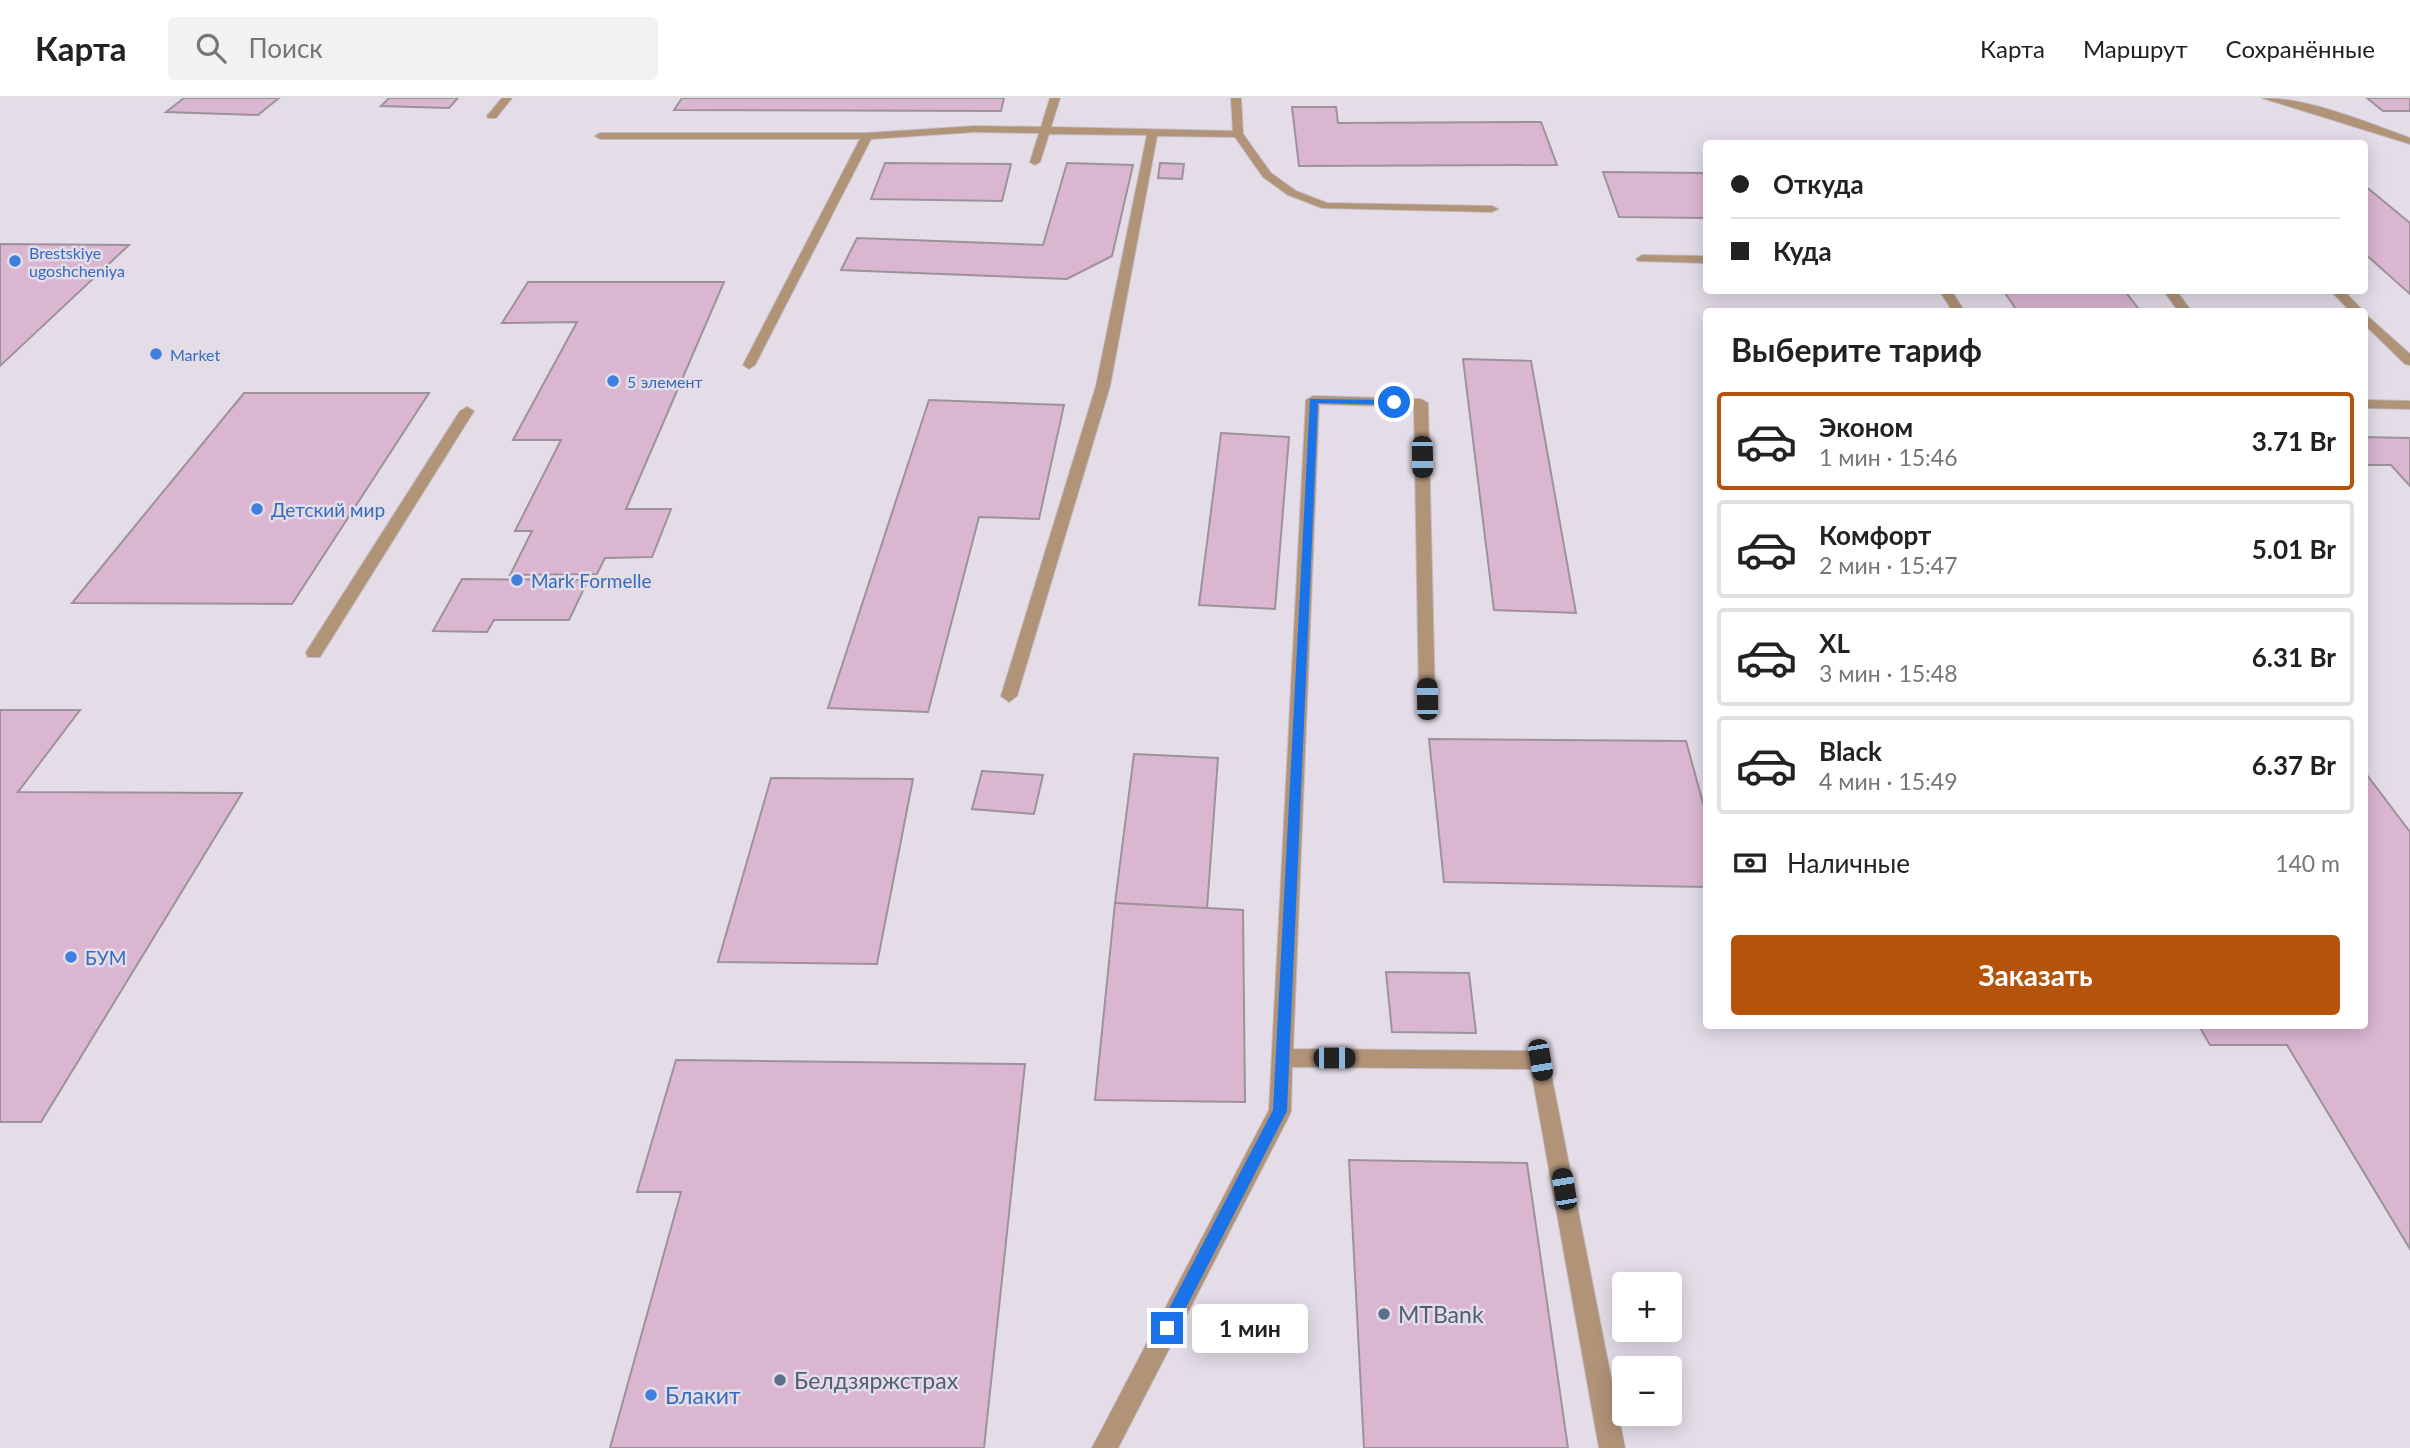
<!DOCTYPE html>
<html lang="ru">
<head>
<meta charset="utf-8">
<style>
	body { margin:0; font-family:Lato,sans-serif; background:#f2f2f2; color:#222; height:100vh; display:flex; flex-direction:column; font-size:26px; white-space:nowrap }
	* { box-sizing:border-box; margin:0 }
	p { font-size:23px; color:#767676 }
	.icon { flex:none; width:38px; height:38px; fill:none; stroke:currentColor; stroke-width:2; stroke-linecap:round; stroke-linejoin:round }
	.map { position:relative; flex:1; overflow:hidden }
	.panel { position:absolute; left:1703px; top:210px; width:665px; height:721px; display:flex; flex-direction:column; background:#fff; border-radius:7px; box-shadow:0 4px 18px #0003 }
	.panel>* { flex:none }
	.banner { position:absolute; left:1703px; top:42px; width:665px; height:154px; border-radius:7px; box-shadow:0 4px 18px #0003; display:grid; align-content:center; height:154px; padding:0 28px; background:#fff }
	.buttons { position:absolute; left:1612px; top:1174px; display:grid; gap:14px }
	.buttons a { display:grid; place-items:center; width:70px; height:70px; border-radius:7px; background:#fff; box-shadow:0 4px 18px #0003; font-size:35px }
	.end { position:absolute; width:32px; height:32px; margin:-16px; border:9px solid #1a73e8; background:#fff; box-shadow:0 0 0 4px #fff }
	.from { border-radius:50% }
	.bubble { position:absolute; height:49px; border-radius:7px; background:#fff; box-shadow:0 4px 18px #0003; font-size:23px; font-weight:700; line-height:49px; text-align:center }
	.car { position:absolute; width:21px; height:42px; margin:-21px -10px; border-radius:9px; box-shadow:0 0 5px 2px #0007; background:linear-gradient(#222 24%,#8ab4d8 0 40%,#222 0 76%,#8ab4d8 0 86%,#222 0) }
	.banner b { display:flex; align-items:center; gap:24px; height:66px; font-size:26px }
	.banner b+b { border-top:2px solid #e0e0e0 }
	.banner i { width:18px; height:18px; background:#222 }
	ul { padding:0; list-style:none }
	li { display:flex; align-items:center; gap:21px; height:98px; margin:0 14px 10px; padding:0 14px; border:4px solid #e0e0e0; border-radius:7px }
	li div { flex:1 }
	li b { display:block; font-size:26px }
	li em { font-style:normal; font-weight:700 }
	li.current { border-color:#b45309 }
	li>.icon { width:63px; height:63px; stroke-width:1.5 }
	h2 { padding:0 28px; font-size:32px; line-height:84px }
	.pay { display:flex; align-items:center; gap:18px; height:77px; padding:0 28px; font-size:26px }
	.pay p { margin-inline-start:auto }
	.cta { display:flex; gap:14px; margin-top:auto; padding:14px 28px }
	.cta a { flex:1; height:80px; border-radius:7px; background:#b45309; color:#fff; font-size:28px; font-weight:700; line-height:80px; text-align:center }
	header { display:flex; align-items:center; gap:42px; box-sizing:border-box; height:98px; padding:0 35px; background:#fff; border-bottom:2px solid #e0e0e0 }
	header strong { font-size:33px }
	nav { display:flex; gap:38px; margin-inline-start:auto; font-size:24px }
	.search { width:490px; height:63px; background:#f2f2f2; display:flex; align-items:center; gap:18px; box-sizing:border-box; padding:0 24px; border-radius:7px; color:#767676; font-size:26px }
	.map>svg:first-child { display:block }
</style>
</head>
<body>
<header>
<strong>Карта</strong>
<div class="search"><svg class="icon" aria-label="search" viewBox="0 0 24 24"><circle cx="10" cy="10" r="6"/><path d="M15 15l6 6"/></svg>Поиск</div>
<nav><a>Карта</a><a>Маршрут</a><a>Сохранённые</a></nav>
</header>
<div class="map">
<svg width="2410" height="1350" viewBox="0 0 2410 1350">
	<rect width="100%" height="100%" fill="#e4dde8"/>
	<!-- building -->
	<g fill="#dbb6d1" stroke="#9e929a" stroke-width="2">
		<polygon points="184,0 279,0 258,17 166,14"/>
		<polygon points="389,0 458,0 449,10 381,8"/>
		<polygon points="682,0 1004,0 1001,13 674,12"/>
		<polygon points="2367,0 2410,0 2410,13 2383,13"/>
		<polygon points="1292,9 1336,9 1338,25 1541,24 1557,67 1299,68"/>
		<polygon points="885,65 1011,66 1002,103 871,101"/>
		<polygon points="1067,65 1133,67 1112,158 1067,181 841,172 857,140 1043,147"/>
		<polygon points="1160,65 1184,66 1182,81 1158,80"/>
		<polygon points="1603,74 1706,75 1706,120 1619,119"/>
		<polygon points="2364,87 2410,125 2410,196 2364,155"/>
		<polygon points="0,146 129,147 0,268"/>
		<polygon points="528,184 724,184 626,411 671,411 652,459 605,460 597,476 510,477 532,433 515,433 561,342 513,342 577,224 502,225"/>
		<polygon points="2003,192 2124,192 2141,214 2018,214"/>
		<polygon points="1463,261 1531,263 1576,515 1494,512"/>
		<polygon points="244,295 429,295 292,506 72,505"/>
		<polygon points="929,302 1064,307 1039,421 979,419 928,614 828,610"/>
		<polygon points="1221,335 1289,339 1275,511 1199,507"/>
		<polygon points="2364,339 2410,340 2410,388 2391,367 2364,367"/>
		<polygon points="462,481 588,482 569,522 494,522 487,534 433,533"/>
		<polygon points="0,612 80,612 18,694 242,695 41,1024 0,1024"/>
		<polygon points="1429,641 1686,643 1706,716 1706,789 1444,784"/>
		<polygon points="1134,656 1218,660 1207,811 1115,805"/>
		<polygon points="982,673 1043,677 1034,716 972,711"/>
		<polygon points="2364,673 2410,734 2410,1151 2287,947 2210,947 2199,928 2364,928"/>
		<polygon points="771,680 913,681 877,866 718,864"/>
		<polygon points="1115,805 1243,812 1245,1004 1095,1002"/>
		<polygon points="1386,874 1469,875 1476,935 1392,934"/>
		<polygon points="676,962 1025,966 984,1350 610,1350 681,1094 637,1094"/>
		<polygon points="1349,1062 1527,1065 1568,1350 1364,1350"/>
	</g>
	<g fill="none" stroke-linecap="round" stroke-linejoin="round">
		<!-- service casing -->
		<g stroke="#c2bcc5" stroke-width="2">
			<g id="service">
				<polygon points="502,0 512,0 496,20 488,20 487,18"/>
				<polygon points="1050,0 1060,0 1051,29 1233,33 1231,0 1241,0 1243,36 1271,75 1296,93 1327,105 1492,108 1498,111 1492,114 1322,110 1288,97 1263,79 1235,39 1157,38 1110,288 1017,598 1009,604 1001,598 1096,288 1147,37 1049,36 1040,64 1035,67 1030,64 1039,35 975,34 871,41 755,267 749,271 743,267 860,41 600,41 595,38 600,35 867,35 975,28 1041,29"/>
				<polygon points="1642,157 1706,158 1706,165 1638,163 1636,161"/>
				<polygon points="1939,192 1951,192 1965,214 1953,214"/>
				<polygon points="2163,192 2176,192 2192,214 2179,214"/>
				<polygon points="2330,192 2343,192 2364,214 2351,214"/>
				<polygon points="2364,215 2410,256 2410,267 2405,266 2364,226"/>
				<polygon points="1313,298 1421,301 1428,305 1435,601 1427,607 1419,601 1414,309 1319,306 1293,951 1540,953 1547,955 1625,1350 1599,1350 1531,971 1292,969 1291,1013 1288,1020 1118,1350 1092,1350 1269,1012 1306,302"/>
				<polygon points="2364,302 2410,303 2410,311 2364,310"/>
				<polygon points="467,309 474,313 320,559 308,559 306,555 308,551 460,313"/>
			</g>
		</g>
		<!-- minor casing -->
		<g stroke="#c2bcc5" stroke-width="2">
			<path id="minor" d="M2262,0C2309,0 2366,24 2410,40V46Z"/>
		</g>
		<!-- service -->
		<use href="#service" fill="#b19378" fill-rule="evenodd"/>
		<!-- minor -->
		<use href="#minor" fill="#b19378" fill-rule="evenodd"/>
	</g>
	<!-- route -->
	<polygon fill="#1a73e8" points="1310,301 1394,302 1399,304 1394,307 1318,305 1287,1013 1173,1235 1167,1237 1162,1235 1160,1230 1162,1224 1273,1012"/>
	<!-- markers -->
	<g fill="#3f7fe0" stroke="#e4dde8" stroke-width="2.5">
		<circle cx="15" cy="163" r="7"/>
		<circle cx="156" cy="256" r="7"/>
		<circle cx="613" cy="283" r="7"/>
		<circle cx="257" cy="411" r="7"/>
		<circle cx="517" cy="482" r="7"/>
		<circle cx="71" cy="859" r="7"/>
		<circle cx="651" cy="1297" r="7"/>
	</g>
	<g fill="#5c6f8a" stroke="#e4dde8" stroke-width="2.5">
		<circle cx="1384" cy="1216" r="7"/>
		<circle cx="780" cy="1282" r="7"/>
	</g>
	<g text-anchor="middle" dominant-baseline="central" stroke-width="5" stroke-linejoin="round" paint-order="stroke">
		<!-- far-shop labels -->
		<g font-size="16" fill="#366cbe" stroke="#e4dde8" text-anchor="start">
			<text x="29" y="154">Brestskiye<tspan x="29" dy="18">ugoshcheniya</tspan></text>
			<text x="170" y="256">Market</text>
			<text x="627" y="283">5 элемент</text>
		</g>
		<!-- shop labels -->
		<g font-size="19" fill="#366cbe" stroke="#e4dde8" text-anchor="start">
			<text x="271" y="411">Детский мир</text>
			<text x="531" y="482">Mark Formelle</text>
			<text x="85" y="859">БУМ</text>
		</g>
		<!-- near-service labels -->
		<g font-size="23" fill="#4e5e75" stroke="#e4dde8" text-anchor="start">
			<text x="1398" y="1216">MTBank</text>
			<text x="794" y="1282">Белдзяржстрах</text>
		</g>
		<!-- near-shop labels -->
		<g font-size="23" fill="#366cbe" stroke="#e4dde8" text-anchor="start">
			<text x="665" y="1297">Блакит</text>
		</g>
	</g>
</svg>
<div class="buttons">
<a>+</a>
<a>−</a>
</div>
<i class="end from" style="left:1394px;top:304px"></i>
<i class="end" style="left:1167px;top:1230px"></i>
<div class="bubble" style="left:1192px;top:1206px;width:116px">1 мин</div>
<i class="car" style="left:1422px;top:359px;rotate:179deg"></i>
<i class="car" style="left:1427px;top:601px;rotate:359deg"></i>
<i class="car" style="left:1334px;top:960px;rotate:90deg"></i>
<i class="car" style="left:1540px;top:962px;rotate:170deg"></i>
<i class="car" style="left:1564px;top:1091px;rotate:350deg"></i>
<div class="banner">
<b><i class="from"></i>Откуда</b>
<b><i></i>Куда</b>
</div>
<section class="panel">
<h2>Выберите тариф</h2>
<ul>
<li class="current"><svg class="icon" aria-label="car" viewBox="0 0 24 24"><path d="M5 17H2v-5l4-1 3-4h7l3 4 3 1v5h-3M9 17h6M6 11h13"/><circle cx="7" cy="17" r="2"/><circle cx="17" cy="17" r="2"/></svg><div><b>Эконом</b><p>1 мин · 15:46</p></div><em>3.71 Br</em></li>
<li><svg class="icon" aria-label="car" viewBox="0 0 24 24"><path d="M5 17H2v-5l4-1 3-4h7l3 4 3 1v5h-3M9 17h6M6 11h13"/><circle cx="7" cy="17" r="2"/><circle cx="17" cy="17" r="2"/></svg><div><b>Комфорт</b><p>2 мин · 15:47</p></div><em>5.01 Br</em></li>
<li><svg class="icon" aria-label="car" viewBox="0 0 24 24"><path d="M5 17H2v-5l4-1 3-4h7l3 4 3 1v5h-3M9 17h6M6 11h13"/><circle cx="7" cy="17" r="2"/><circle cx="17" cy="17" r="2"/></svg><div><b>XL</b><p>3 мин · 15:48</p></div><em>6.31 Br</em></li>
<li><svg class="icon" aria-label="car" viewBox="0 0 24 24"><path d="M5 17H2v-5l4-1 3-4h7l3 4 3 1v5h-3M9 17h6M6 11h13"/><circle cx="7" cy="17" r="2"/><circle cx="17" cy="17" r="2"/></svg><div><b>Black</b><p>4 мин · 15:49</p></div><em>6.37 Br</em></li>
</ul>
<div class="pay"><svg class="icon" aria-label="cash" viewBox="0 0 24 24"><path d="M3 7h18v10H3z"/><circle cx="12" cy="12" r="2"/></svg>Наличные<p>140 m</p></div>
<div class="cta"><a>Заказать</a></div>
</section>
</div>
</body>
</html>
